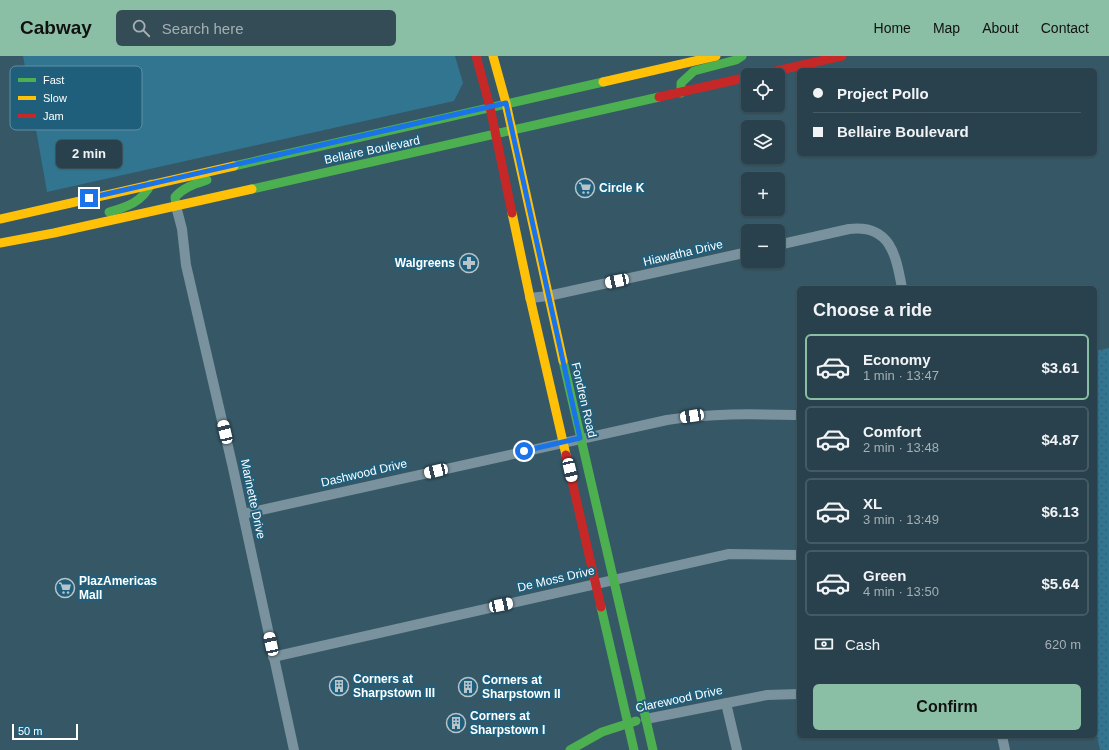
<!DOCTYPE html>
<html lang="en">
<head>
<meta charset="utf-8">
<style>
	body { margin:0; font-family:Helvetica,sans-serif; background:#344c56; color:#f1f3f6; height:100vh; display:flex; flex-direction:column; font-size:15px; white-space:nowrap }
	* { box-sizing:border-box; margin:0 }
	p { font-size:13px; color:#a5afb5 }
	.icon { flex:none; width:22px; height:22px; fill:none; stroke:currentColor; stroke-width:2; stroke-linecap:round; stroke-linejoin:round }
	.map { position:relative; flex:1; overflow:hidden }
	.drawer { position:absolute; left:797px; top:230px; width:300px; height:452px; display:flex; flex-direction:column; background:#28414c; border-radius:6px; box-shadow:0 1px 3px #0004,0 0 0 1px #445a64 }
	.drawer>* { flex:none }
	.hud { position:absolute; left:797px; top:12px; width:300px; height:88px; border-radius:6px; box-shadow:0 1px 3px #0004,0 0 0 1px #445a64; display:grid; align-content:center; height:88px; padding:0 16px; background:#28414c }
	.controls { position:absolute; left:741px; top:12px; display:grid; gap:8px }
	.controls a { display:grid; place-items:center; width:44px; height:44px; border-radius:6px; background:#28414c; box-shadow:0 1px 3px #0004,0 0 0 1px #445a64; font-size:20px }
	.scale { position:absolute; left:12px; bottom:10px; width:66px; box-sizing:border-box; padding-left:4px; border:2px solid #fff; border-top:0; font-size:11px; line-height:14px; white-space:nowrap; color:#fff; -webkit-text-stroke:3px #205f7b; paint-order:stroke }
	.end { position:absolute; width:18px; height:18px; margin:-9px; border:5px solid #1a73e8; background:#fff; box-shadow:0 0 0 2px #fff }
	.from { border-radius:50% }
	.bubble { position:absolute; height:28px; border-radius:6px; background:#28414c; box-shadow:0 1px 3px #0004,0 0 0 1px #445a64; font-size:13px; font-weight:600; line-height:28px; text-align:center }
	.car { position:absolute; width:12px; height:24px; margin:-12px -6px; border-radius:5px; box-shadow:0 0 3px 1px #0007; background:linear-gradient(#fff 24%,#345 0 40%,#fff 0 76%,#345 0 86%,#fff 0) }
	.hud b { display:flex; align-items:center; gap:14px; height:38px; font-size:15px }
	.hud b+b { border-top:1px solid #445a64 }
	.hud i { width:10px; height:10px; background:#f1f3f6 }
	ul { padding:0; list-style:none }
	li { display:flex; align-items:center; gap:12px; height:66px; margin:0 8px 6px; padding:0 8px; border:2px solid #445a64; border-radius:6px }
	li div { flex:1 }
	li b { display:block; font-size:15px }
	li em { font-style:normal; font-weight:600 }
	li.active { border-color:#8abfa5 }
	li>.icon { width:36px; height:36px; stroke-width:1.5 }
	h2 { padding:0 16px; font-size:18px; line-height:48px }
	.pay { display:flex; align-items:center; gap:10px; height:44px; padding:0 16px; font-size:15px }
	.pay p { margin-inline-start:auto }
	.cta { display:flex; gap:8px; margin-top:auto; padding:8px 16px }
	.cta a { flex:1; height:46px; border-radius:6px; background:#8abfa5; color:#111; font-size:16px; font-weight:600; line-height:46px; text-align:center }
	header { display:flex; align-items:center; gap:24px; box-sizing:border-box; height:56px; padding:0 20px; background:#8abfa5; color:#111 }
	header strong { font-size:19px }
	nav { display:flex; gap:22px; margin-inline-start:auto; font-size:14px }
	.search { width:280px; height:36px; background:#344c56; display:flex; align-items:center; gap:10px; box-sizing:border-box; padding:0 14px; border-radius:6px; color:#a5afb5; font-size:15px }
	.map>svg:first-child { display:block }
</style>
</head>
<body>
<header>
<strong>Cabway</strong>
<div class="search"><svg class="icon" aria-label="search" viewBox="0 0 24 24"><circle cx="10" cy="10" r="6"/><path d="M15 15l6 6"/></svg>Search here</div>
<nav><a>Home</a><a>Map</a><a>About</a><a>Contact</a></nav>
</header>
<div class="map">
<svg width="1109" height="694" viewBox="0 0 1109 694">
	<defs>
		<pattern id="grass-dots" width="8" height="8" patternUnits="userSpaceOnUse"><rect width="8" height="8" fill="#317590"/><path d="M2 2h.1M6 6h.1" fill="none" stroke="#415c67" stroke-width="1.8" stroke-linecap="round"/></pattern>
	</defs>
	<rect width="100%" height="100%" fill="#355766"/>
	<!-- grass -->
	<polygon fill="url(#grass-dots)" points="1109,292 1109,694 1100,694 1095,670 1095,295"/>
	<!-- pitch -->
	<polygon fill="#317590" points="23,0 455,0 463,27 454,45 47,136"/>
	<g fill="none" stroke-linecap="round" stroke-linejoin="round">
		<!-- street -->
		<g stroke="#79929d" stroke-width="10">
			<polyline points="176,150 182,173 186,209 233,412 294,694"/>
			<path d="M778,189L849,173C891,168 896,200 902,232"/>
			<polyline points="530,242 548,240 748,196"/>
			<path d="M243,458L667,364C713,357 752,358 799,359"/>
			<polyline points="273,601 729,498 799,499"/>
			<polyline points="726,647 737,694"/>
			<polyline points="646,663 767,639 799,638"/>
			<polyline points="1002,680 1005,694"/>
		</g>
		<!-- fast -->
		<g stroke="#4caf50" stroke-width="9">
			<polyline points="681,37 681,27 694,15 736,4 742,0"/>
			<polyline points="234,110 603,26"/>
			<polyline points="252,133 659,41"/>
			<path d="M176,150L175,141C184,131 195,128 207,124"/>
			<path d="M109,156C127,151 142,146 151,128"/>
			<polyline points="563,305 653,694"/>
			<polyline points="601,551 634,694"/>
			<polyline points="570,694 602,676 636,665"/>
		</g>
		<!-- slow -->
		<g stroke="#ffc107" stroke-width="9">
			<polyline points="493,0 506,47 563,305"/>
			<polyline points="603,26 716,0"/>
			<polyline points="512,157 530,242 566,399"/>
			<polyline points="0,163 234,110"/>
			<polyline points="0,187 54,177 252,133"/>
		</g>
		<!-- jam -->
		<g stroke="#c62828" stroke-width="9">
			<polyline points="476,0 490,51 512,157"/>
			<polyline points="758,19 842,0"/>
			<polyline points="659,41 748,21"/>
			<polyline points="566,399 601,551"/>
		</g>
	</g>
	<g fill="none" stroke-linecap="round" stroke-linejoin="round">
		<!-- route -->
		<polyline stroke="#1a73e8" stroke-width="5" points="89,142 506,47 580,382 524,395"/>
	</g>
	<!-- icons -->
	<defs>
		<g id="supermarket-ring" transform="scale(1)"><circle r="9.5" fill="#205f7b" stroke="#b8c4c9" stroke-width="1.5"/><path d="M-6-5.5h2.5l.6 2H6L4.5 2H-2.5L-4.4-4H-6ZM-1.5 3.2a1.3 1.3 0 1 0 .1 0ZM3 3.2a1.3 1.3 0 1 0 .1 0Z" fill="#b8c4c9"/></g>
		<g id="pharmacy-ring" transform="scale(1)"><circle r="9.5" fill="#205f7b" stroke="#b8c4c9" stroke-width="1.5"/><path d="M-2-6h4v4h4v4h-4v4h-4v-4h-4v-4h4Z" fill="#b8c4c9"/></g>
		<g id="building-ring" transform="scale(1)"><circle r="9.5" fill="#205f7b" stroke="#b8c4c9" stroke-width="1.5"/><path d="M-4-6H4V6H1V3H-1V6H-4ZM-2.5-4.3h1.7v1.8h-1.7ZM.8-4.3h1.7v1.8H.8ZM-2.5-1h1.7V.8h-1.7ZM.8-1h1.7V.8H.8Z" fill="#b8c4c9"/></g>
	</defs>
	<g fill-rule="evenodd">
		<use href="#supermarket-ring" x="585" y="132"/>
		<use href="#pharmacy-ring" x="469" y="207"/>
		<use href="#supermarket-ring" x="65" y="532"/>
		<use href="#building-ring" x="339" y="630"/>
		<use href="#building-ring" x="468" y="631"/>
		<use href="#building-ring" x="456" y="667"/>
	</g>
	<g text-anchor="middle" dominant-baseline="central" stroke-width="4" stroke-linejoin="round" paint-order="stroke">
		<!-- street labels -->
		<g font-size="12" fill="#fff" stroke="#205f7b">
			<text transform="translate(372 94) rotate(-12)">Bellaire Boulevard</text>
			<text transform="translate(683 197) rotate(-13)">Hiawatha Drive</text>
			<text transform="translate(584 344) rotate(77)">Fondren Road</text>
			<text transform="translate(364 417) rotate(-13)">Dashwood Drive</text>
			<text transform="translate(253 443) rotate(78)">Marinette Drive</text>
			<text transform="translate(556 523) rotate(-13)">De Moss Drive</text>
			<text transform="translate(679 643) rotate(-12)">Clarewood Drive</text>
		</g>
		<!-- poi labels -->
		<g font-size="12" font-weight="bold" fill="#fff" stroke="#205f7b" text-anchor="start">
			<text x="599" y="132">Circle K</text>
			<text x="455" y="207" text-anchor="end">Walgreens</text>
			<text x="79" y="525">PlazAmericas<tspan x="79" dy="14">Mall</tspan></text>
			<text x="353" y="623">Corners at<tspan x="353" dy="14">Sharpstown III</tspan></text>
			<text x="482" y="624">Corners at<tspan x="482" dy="14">Sharpstown II</tspan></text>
			<text x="470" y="660">Corners at<tspan x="470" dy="14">Sharpstown I</tspan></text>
		</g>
	</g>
	<!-- legend -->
	<rect x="10" y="10" width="132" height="64" rx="6" fill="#205f7b" stroke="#638fa3" stroke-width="1"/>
	<rect x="18" y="22" width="18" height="4" fill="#4caf50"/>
	<rect x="18" y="40" width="18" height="4" fill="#ffc107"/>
	<rect x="18" y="58" width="18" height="4" fill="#c62828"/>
	<g font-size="11" fill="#fff">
		<text x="43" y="28">Fast</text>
		<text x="43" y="46">Slow</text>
		<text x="43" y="64">Jam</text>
	</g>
</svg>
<div class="controls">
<a><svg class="icon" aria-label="locate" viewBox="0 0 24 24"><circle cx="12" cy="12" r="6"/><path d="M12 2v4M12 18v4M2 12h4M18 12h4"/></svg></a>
<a><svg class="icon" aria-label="layers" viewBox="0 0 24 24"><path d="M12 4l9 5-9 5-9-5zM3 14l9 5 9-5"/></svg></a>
<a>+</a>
<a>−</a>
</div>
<div class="scale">50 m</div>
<i class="end from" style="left:524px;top:395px"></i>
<i class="end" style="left:89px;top:142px"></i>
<div class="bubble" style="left:56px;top:84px;width:66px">2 min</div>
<i class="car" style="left:617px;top:225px;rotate:258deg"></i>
<i class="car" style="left:692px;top:360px;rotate:261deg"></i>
<i class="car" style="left:225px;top:376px;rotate:347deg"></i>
<i class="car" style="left:570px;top:414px;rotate:167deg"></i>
<i class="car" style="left:436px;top:415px;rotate:257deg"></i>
<i class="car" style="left:501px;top:549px;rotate:78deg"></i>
<i class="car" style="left:271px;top:588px;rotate:348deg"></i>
<div class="hud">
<b><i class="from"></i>Project Pollo</b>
<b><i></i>Bellaire Boulevard</b>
</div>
<section class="drawer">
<h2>Choose a ride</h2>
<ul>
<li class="active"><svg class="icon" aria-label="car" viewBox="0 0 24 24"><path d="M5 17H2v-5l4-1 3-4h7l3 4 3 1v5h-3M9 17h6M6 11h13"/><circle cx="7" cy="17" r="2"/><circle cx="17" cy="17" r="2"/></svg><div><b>Economy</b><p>1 min · 13:47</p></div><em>$3.61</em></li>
<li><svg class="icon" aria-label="car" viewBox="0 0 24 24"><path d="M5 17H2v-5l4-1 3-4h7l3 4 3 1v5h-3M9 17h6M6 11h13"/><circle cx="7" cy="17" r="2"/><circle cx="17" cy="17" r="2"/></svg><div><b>Comfort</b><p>2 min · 13:48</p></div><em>$4.87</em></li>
<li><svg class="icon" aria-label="car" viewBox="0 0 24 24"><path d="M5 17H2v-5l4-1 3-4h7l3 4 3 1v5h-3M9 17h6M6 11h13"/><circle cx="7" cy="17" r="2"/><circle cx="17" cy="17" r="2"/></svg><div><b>XL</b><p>3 min · 13:49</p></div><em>$6.13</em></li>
<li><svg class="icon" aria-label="car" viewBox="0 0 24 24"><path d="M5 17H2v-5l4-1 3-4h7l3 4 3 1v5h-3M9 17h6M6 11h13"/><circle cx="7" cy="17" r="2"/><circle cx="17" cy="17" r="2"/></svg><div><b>Green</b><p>4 min · 13:50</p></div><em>$5.64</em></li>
</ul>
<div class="pay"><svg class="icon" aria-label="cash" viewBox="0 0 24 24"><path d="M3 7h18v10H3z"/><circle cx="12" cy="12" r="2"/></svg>Cash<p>620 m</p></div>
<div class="cta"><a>Confirm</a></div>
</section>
</div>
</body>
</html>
